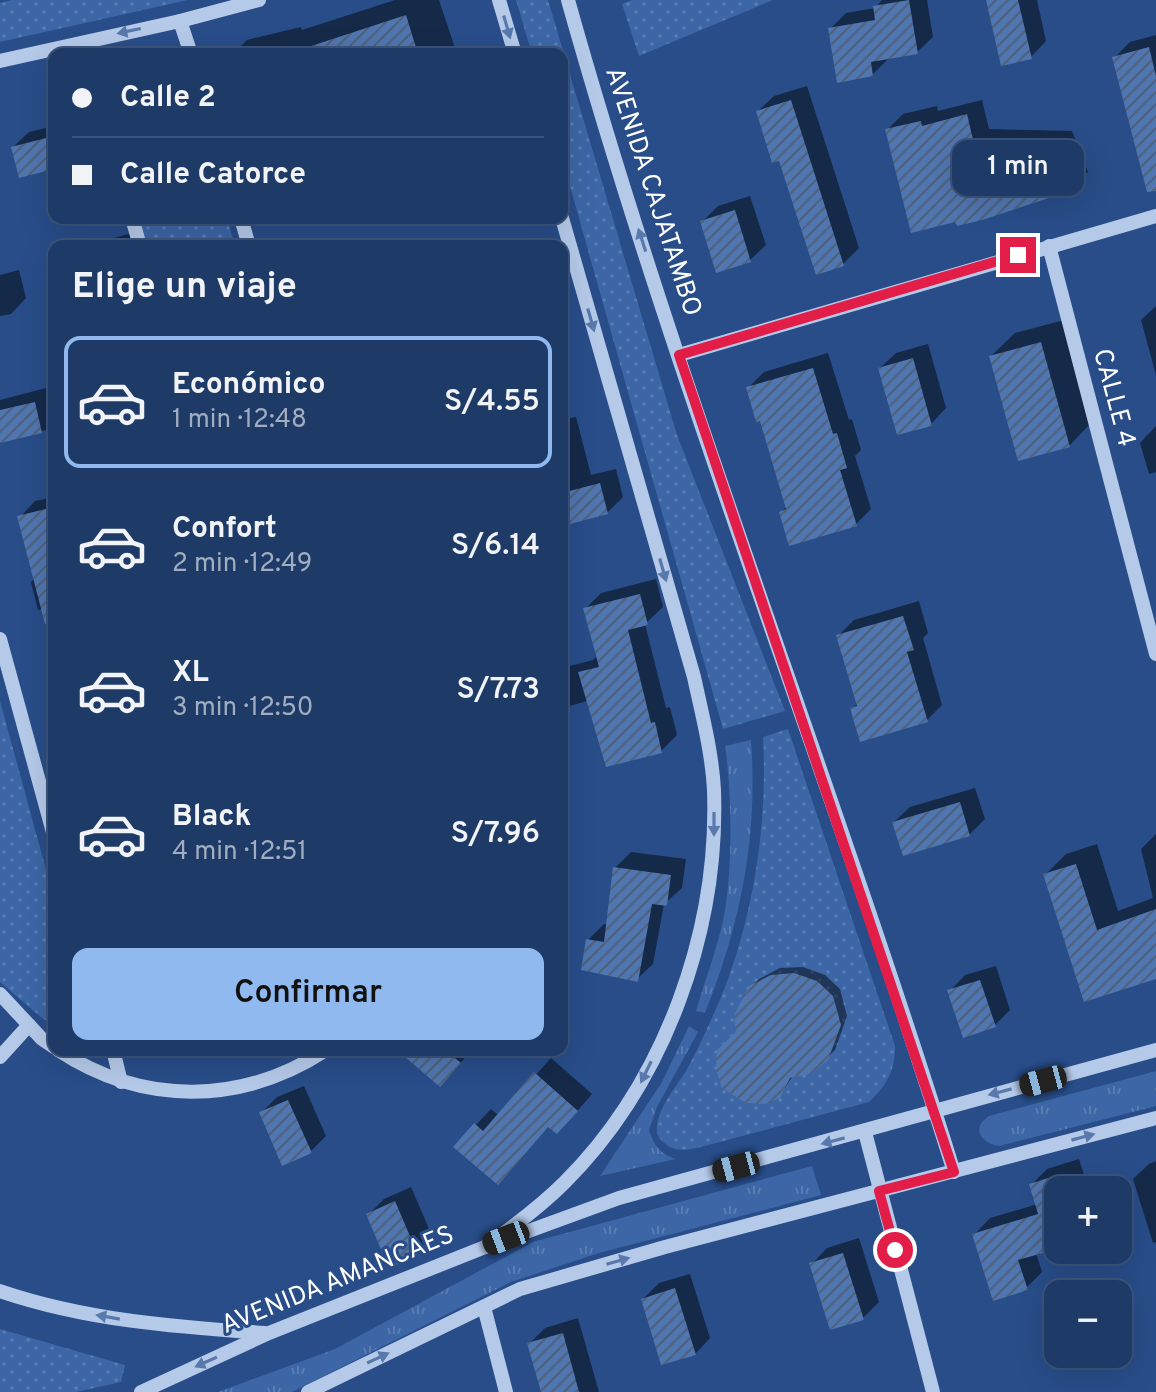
<!DOCTYPE html>
<html lang="es">
<head>
<meta charset="utf-8">
<style>
	body { margin:0; font-family:Overpass,sans-serif; background:#26416d; color:#f1f3f6; height:100vh; display:flex; flex-direction:column; font-size:30px; white-space:nowrap }
	* { box-sizing:border-box; margin:0 }
	p { font-size:26px; color:#a1adc0 }
	.icon { flex:none; width:44px; height:44px; fill:none; stroke:currentColor; stroke-width:2; stroke-linecap:round; stroke-linejoin:round }
	.map { position:relative; flex:1; overflow:hidden }
	.details { position:absolute; left:48px; top:240px; width:520px; height:816px; display:flex; flex-direction:column; background:#1e3a67; border-radius:16px; box-shadow:0 8px 32px #0002,0 0 0 2px #3c547b }
	.details>* { flex:none }
	.guide { position:absolute; left:48px; top:48px; width:520px; height:176px; border-radius:16px; box-shadow:0 8px 32px #0002,0 0 0 2px #3c547b; display:grid; align-content:center; height:176px; padding:0 24px; background:#1e3a67 }
	.tools { position:absolute; left:1044px; top:1176px; display:grid; gap:16px }
	.tools a { display:grid; place-items:center; width:88px; height:88px; border-radius:16px; background:#1e3a67; box-shadow:0 8px 32px #0002,0 0 0 2px #3c547b; font-size:40px }
	.end { position:absolute; width:36px; height:36px; margin:-18px; border:10px solid #e11d48; background:#fff; box-shadow:0 0 0 4px #fff }
	.from { border-radius:50% }
	.bubble { position:absolute; height:56px; border-radius:16px; background:#1e3a67; box-shadow:0 8px 32px #0002,0 0 0 2px #3c547b; font-size:26px; font-weight:600; line-height:56px; text-align:center }
	.car { position:absolute; width:24px; height:48px; margin:-24px -12px; border-radius:10px; box-shadow:0 0 6px 2px #0007; background:linear-gradient(#222 24%,#8ab4d8 0 40%,#222 0 76%,#8ab4d8 0 86%,#222 0) }
	.guide b { display:flex; align-items:center; gap:28px; height:76px; font-size:30px }
	.guide b+b { border-top:2px solid #3c547b }
	.guide i { width:20px; height:20px; background:#f1f3f6 }
	ul { padding:0; list-style:none }
	li { display:flex; align-items:center; gap:24px; height:132px; margin:0 16px 12px; padding:0 8px; border:4px solid transparent; border-radius:16px }
	li div { flex:1 }
	li b { display:block; font-size:30px }
	li em { font-style:normal; font-weight:600 }
	li.active { border-color:#90b9f0 }
	li>.icon { width:72px; height:72px; stroke-width:1.5 }
	h2 { padding:0 24px; font-size:36px; line-height:96px }
	.primary-button { display:flex; gap:16px; margin-top:auto; padding:16px 24px }
	.primary-button a { flex:1; height:92px; border-radius:16px; background:#90b9f0; color:#111; font-size:32px; font-weight:600; line-height:92px; text-align:center }
	.map>svg:first-child { display:block }
</style>
</head>
<body>
<div class="map">
<svg width="1156" height="1392" viewBox="0 0 1156 1392">
	<defs>
		<pattern id="grass-tufts" width="24" height="20" patternUnits="userSpaceOnUse" patternTransform="scale(2)"><rect width="24" height="20" fill="#3c66a6"/><path d="M3 7l-1-3M5 7V3M7 7l1-3M15 17l-1-3M17 17v-4M19 17l1-3" fill="none" stroke="#597db3"/></pattern>
		<pattern id="park-dots" width="8" height="8" patternUnits="userSpaceOnUse" patternTransform="scale(2)"><rect width="8" height="8" fill="#3c66a6"/><path d="M2 2h.1M6 6h.1" fill="none" stroke="#597db3" stroke-width="1.8" stroke-linecap="round"/></pattern>
		<pattern id="building-hatch" width="6" height="6" patternUnits="userSpaceOnUse" patternTransform="scale(2)"><rect width="6" height="6" fill="#5076b1"/><path d="M-1 1l2-2M0 6l6-6M5 7l2-2" fill="none" stroke="#4e617e"/></pattern>
	</defs>
	<rect width="100%" height="100%" fill="#284d89"/>
	<!-- grass -->
	<g fill="url(#grass-tufts)">
		<path d="M751,740C758,838 741,922 705,1013L696,1011C705,981 716,951 723,921C733,874 732,793 725,746Z"/>
		<path d="M689,1026L698,1032L657,1107L649,1130C654,1145 660,1154 676,1159L600,1176L662,1082Z"/>
		<path d="M1156,1071V1106L999,1146C980,1143 971,1128 989,1116Z"/>
		<polygon points="812,1166 821,1195 599,1253 511,1282 292,1392 218,1392 335,1349 533,1242"/>
	</g>
	<!-- park -->
	<g fill="url(#park-dots)">
		<polygon points="12,0 188,0 0,42 0,3"/>
		<polygon points="516,0 548,0 677,435 785,711 723,729 562,158 562,54 532,54"/>
		<polygon points="632,0 773,0 639,56 622,4"/>
		<polygon points="136,218 227,218 235,246 144,246"/>
		<polygon points="0,701 54,899 54,1025 42,1018 0,982"/>
		<path d="M788,729L895,1046C895,1071 887,1085 869,1102L701,1147C683,1151 668,1153 657,1134C655,1109 675,1090 687,1069C699,1048 709,1024 719,1002C753,921 768,825 763,737Z"/>
		<polygon points="0,1329 125,1365 121,1382 76,1392 0,1392"/>
	</g>
	<!-- shadow -->
	<g fill="#0007">
		<polygon points="395,0 439,0 457,54 233,54 247,40 301,27 302,30"/>
		<polygon points="882,0 927,0 933,37 917,52 888,59 872,75 830,29 846,13 875,8"/>
		<polygon points="988,0 1037,0 1046,41 1031,57"/>
		<polygon points="1156,35 1156,153 1115,57 1130,42"/>
		<polygon points="807,86 859,248 843,264 817,272 780,158 758,111 774,96"/>
		<polygon points="982,100 989,129 1072,131 1088,172 1072,188 982,218 887,130 903,114 937,106 938,111"/>
		<polygon points="54,126 54,167 13,147 29,132"/>
		<polygon points="750,196 766,245 750,260 702,222 718,206"/>
		<polygon points="133,233 137,246 81,246"/>
		<polygon points="19,270 26,298 11,314 0,316 0,275"/>
		<polygon points="1156,306 1156,375 1141,320"/>
		<polygon points="1064,320 1092,422 1069,446 991,356 1015,333"/>
		<polygon points="928,344 946,408 931,424 880,368 896,353"/>
		<polygon points="828,353 849,420 852,419 861,450 855,456 871,509 856,524 781,512 787,506 761,418 748,388 764,372"/>
		<polygon points="54,386 54,428 0,441 0,400"/>
		<polygon points="576,417 591,475 616,469 623,497 607,513 562,524 562,420"/>
		<polygon points="1156,426 1156,472 1149,474 1140,443"/>
		<polygon points="54,497 54,606 38,610 31,582 35,578 20,517 35,501"/>
		<polygon points="656,579 663,607 645,624 666,708 670,707 677,735 661,751 591,700 562,708 562,668 593,660 596,657 586,608 601,593"/>
		<polygon points="919,601 928,633 923,638 942,705 927,720 853,708 858,703 838,636 854,620"/>
		<polygon points="975,788 985,819 969,835 894,822 910,807"/>
		<polygon points="1156,834 1156,970 1085,999 1045,875 1066,854 1097,844 1118,911 1153,898 1141,849"/>
		<polygon points="631,852 686,859 682,888 664,904 653,964 637,979 588,940 604,924 608,925 615,868"/>
		<polygon points="996,966 1010,1010 994,1026 950,991 965,975"/>
		<polygon points="803,967 825,975 840,989 847,1016 835,1050 827,1058 793,1076 779,1096 738,1032 750,987 759,979 780,968"/>
		<polygon points="400,1050 472,1050 455,1069"/>
		<polygon points="551,1058 592,1094 573,1116 549,1125 456,1146 491,1109 499,1116"/>
		<polygon points="304,1086 326,1136 311,1151 261,1113 277,1097"/>
		<polygon points="1079,1159 1089,1190 1058,1190 1058,1246 1036,1253 1042,1272 1026,1288 975,1234 990,1218 1038,1204 1032,1184 1047,1169"/>
		<polygon points="1156,1161 1156,1242 1153,1243 1133,1179 1149,1164"/>
		<polygon points="411,1187 433,1238 417,1253 368,1215 384,1199"/>
		<polygon points="859,1238 879,1302 863,1318 831,1328 812,1264 827,1248"/>
		<polygon points="690,1274 710,1338 695,1354 643,1299 659,1283"/>
		<polygon points="578,1318 599,1392 543,1392 530,1343 545,1328"/>
	</g>
	<!-- building -->
	<g fill="url(#building-hatch)">
		<polygon points="909,0 918,54 871,62 873,76 837,83 828,28 875,20 873,6"/>
		<polygon points="986,0 1018,0 1032,59 1001,66"/>
		<polygon points="406,15 418,54 303,54 302,49"/>
		<polygon points="1149,47 1156,76 1156,191 1147,192 1112,57"/>
		<polygon points="791,100 844,266 816,275 779,161 772,163 756,111"/>
		<polygon points="967,114 974,144 1056,146 1073,190 982,220 957,226 955,222 911,233 885,129 921,121 922,126"/>
		<polygon points="54,136 54,169 19,178 11,147"/>
		<polygon points="735,210 751,262 716,273 700,221"/>
		<polygon points="1041,342 1070,447 1018,461 989,356"/>
		<polygon points="913,358 932,426 897,435 878,368"/>
		<polygon points="813,368 833,434 837,433 847,468 840,470 857,526 789,546 779,512 786,509 760,421 756,422 746,387"/>
		<polygon points="35,402 42,433 0,443 0,410"/>
		<polygon points="600,483 608,514 562,526 562,493"/>
		<polygon points="54,507 54,623 45,624 17,516"/>
		<polygon points="640,594 648,625 628,630 651,723 655,722 662,753 606,767 578,672 599,667 583,608"/>
		<polygon points="903,616 914,650 907,652 928,722 860,742 850,708 857,706 836,635"/>
		<polygon points="960,802 970,836 903,856 892,822"/>
		<polygon points="1076,864 1097,930 1156,909 1156,979 1084,1002 1043,874"/>
		<polygon points="613,867 671,875 667,906 652,904 638,982 581,970 586,939 604,942"/>
		<polygon points="794,973 817,981 833,996 841,1025 828,1060 810,1074 790,1078 780,1098 765,1104 746,1103 722,1088 716,1069 717,1050 736,1032 734,1015 749,986 771,975"/>
		<polygon points="980,980 996,1027 963,1038 947,990"/>
		<polygon points="397,1050 445,1050 461,1063 440,1087"/>
		<polygon points="534,1072 578,1111 557,1134 548,1127 498,1185 453,1147 474,1123 483,1131"/>
		<polygon points="288,1100 312,1153 282,1166 259,1112"/>
		<polygon points="1058,1175 1058,1256 1051,1257 1050,1251 1018,1260 1028,1290 993,1301 972,1234 1038,1214 1029,1184"/>
		<polygon points="395,1201 418,1255 389,1268 366,1214"/>
		<polygon points="843,1253 864,1320 830,1330 809,1263"/>
		<polygon points="675,1288 696,1355 661,1365 641,1299"/>
		<polygon points="563,1333 579,1392 541,1392 527,1343"/>
	</g>
	<g fill="none" stroke-linecap="round" stroke-linejoin="round">
		<!-- minor -->
		<g stroke="#b5c9e9" stroke-width="14">
			<polyline points="499,0 515,54"/>
			<path d="M568,0C679,396 832,779 954,1172"/>
			<polyline points="180,21 191,54"/>
			<polyline points="0,61 180,21 259,0"/>
			<polyline points="132,218 140,246"/>
			<polyline points="241,218 249,246"/>
			<polyline points="1049,246 1156,654"/>
			<polyline points="679,355 1156,216"/>
			<polyline points="0,639 54,836"/>
			<polyline points="0,994 42,1039 54,1047"/>
			<path d="M58,1050C143,1106 242,1105 326,1050"/>
			<polyline points="113,1050 121,1082"/>
			<polyline points="0,1057 29,1025"/>
			<polyline points="865,1132 933,1392"/>
			<path d="M485,1247C513,1227 540,1207 565,1182C665,1082 719,931 714,790C712,752 702,714 694,677L562,218"/>
			<path d="M0,1291C85,1320 175,1327 265,1333"/>
			<polyline points="484,1307 506,1392"/>
			<polyline points="141,1392 269,1333 485,1247 619,1198 1156,1050"/>
			<polyline points="308,1392 520,1289 665,1247 1156,1118"/>
		</g>
	</g>
	<!-- one-way arrows -->
	<defs><path id="oneway-solid" d="M-6-.8H1V-3.2L6.5 0L1 3.2V.8H-6Z" transform="scale(2)"/></defs>
	<g fill="#5978ab">
		<use href="#oneway-solid" transform="translate(507 27) rotate(74)"/>
		<use href="#oneway-solid" transform="translate(129 31) rotate(168)"/>
		<use href="#oneway-solid" transform="translate(642 240) rotate(-108)"/>
		<use href="#oneway-solid" transform="translate(591 320) rotate(74)"/>
		<use href="#oneway-solid" transform="translate(663 570) rotate(74)"/>
		<use href="#oneway-solid" transform="translate(714 824) rotate(90)"/>
		<use href="#oneway-solid" transform="translate(646 1072) rotate(116)"/>
		<use href="#oneway-solid" transform="translate(1000 1092) rotate(165)"/>
		<use href="#oneway-solid" transform="translate(1083 1137) rotate(-15)"/>
		<use href="#oneway-solid" transform="translate(833 1141) rotate(165)"/>
		<use href="#oneway-solid" transform="translate(618 1261) rotate(-16)"/>
		<use href="#oneway-solid" transform="translate(108 1317) rotate(-170)"/>
		<use href="#oneway-solid" transform="translate(378 1358) rotate(-25)"/>
		<use href="#oneway-solid" transform="translate(206 1362) rotate(156)"/>
	</g>
	<g fill="none" stroke-linecap="round" stroke-linejoin="round">
		<!-- route -->
		<polyline stroke="#e11d48" stroke-width="10" points="895,1250 879,1191 954,1172 679,355 1018,255"/>
	</g>
	<g text-anchor="middle" dominant-baseline="central" stroke-width="6" stroke-linejoin="round" paint-order="stroke">
		<!-- street labels -->
		<g font-size="26" fill="#fff" stroke="#284d89">
			<text transform="translate(652 192) rotate(72)">AVENIDA CAJATAMBO</text>
			<text transform="translate(1113 398) rotate(75)">CALLE 4</text>
			<text transform="translate(338 1281) rotate(-22)">AVENIDA AMANCAES</text>
		</g>
	</g>
</svg>
<div class="tools">
<a>+</a>
<a>−</a>
</div>
<i class="end from" style="left:895px;top:1250px"></i>
<i class="end" style="left:1018px;top:255px"></i>
<div class="bubble" style="left:952px;top:140px;width:132px">1 min</div>
<i class="car" style="left:1043px;top:1081px;rotate:255deg"></i>
<i class="car" style="left:736px;top:1167px;rotate:255deg"></i>
<i class="car" style="left:506px;top:1238px;rotate:249deg"></i>
<div class="guide">
<b><i class="from"></i>Calle 2</b>
<b><i></i>Calle Catorce</b>
</div>
<section class="details">
<h2>Elige un viaje</h2>
<ul>
<li class="active"><svg class="icon" aria-label="car" viewBox="0 0 24 24"><path d="M5 17H2v-5l4-1 3-4h7l3 4 3 1v5h-3M9 17h6M6 11h13"/><circle cx="7" cy="17" r="2"/><circle cx="17" cy="17" r="2"/></svg><div><b>Económico</b><p>1 min · 12:48</p></div><em>S/4.55</em></li>
<li><svg class="icon" aria-label="car" viewBox="0 0 24 24"><path d="M5 17H2v-5l4-1 3-4h7l3 4 3 1v5h-3M9 17h6M6 11h13"/><circle cx="7" cy="17" r="2"/><circle cx="17" cy="17" r="2"/></svg><div><b>Confort</b><p>2 min · 12:49</p></div><em>S/6.14</em></li>
<li><svg class="icon" aria-label="car" viewBox="0 0 24 24"><path d="M5 17H2v-5l4-1 3-4h7l3 4 3 1v5h-3M9 17h6M6 11h13"/><circle cx="7" cy="17" r="2"/><circle cx="17" cy="17" r="2"/></svg><div><b>XL</b><p>3 min · 12:50</p></div><em>S/7.73</em></li>
<li><svg class="icon" aria-label="car" viewBox="0 0 24 24"><path d="M5 17H2v-5l4-1 3-4h7l3 4 3 1v5h-3M9 17h6M6 11h13"/><circle cx="7" cy="17" r="2"/><circle cx="17" cy="17" r="2"/></svg><div><b>Black</b><p>4 min · 12:51</p></div><em>S/7.96</em></li>
</ul>
<div class="primary-button"><a>Confirmar</a></div>
</section>
</div>
</body>
</html>
